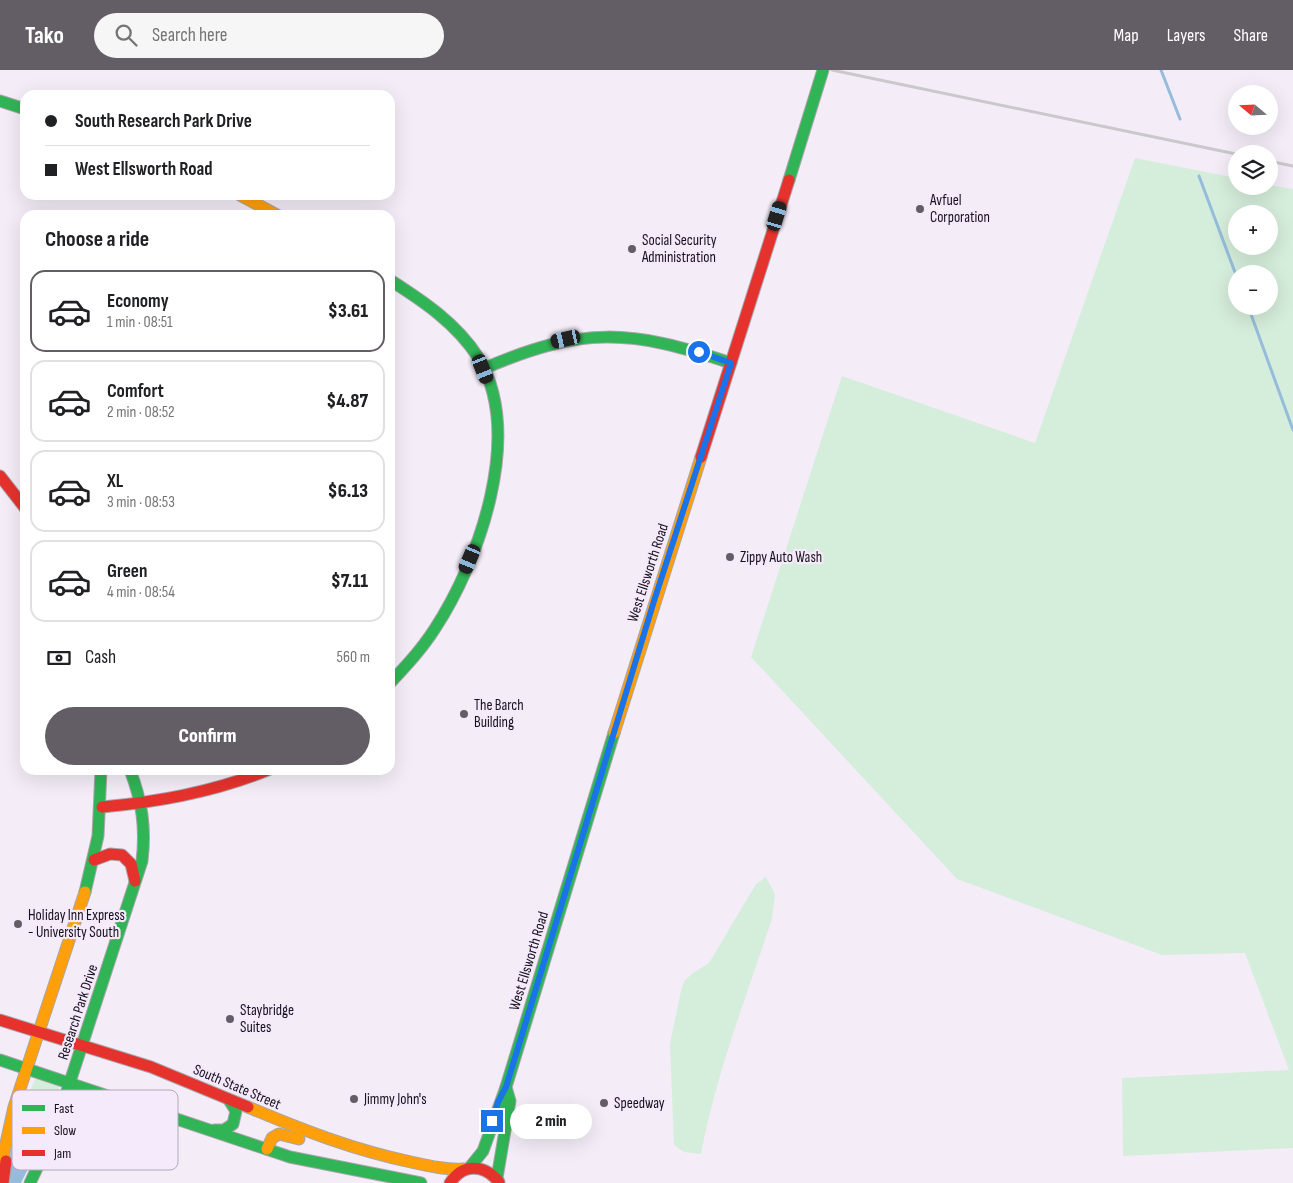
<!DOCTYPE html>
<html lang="en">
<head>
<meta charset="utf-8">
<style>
	body { margin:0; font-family:"Sofia Sans Condensed",sans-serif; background:#f6f6f6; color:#202124; height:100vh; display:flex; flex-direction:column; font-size:19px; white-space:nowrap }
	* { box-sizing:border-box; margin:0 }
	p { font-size:16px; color:#757577 }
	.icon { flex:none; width:28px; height:28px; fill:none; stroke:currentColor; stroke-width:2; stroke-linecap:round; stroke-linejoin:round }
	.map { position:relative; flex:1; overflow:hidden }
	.panel { position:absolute; left:20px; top:140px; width:375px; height:565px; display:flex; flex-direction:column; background:#fff; border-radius:15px; box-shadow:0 5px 20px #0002 }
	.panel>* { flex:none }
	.banner { position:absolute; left:20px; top:20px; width:375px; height:110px; border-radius:15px; box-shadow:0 5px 20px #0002; display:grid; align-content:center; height:110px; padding:0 25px; background:#fff }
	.needle { width:32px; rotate:289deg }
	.fabs { position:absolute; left:1228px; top:15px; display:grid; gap:10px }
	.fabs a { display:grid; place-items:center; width:50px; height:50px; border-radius:50%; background:#fff; box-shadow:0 5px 20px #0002; font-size:25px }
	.end { position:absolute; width:22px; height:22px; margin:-11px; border:6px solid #1a73e8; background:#fff; box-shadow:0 0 0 2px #fff }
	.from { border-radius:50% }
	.bubble { position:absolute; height:35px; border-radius:18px; background:#fff; box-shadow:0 5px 20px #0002; font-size:16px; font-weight:800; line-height:35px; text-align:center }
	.car { position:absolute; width:15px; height:30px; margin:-15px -8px; border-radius:6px; box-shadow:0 0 4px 1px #0007; background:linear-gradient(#222 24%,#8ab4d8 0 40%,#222 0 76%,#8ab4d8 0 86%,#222 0) }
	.banner b { display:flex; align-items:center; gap:18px; height:48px; font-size:19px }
	.banner b+b { border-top:1px solid #e0e0e0 }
	.banner i { width:12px; height:12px; background:#202124 }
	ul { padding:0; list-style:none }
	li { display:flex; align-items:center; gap:15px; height:82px; margin:0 10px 8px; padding:0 15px; border:2px solid #e0e0e0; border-radius:15px }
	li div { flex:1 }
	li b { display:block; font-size:19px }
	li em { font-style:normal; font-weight:800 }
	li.selected { border-color:#635e66 }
	li>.icon { width:45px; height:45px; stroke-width:1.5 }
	h2 { padding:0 25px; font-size:22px; line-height:60px }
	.pay { display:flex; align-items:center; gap:12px; height:55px; padding:0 25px; font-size:19px }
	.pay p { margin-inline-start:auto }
	.primary-button { display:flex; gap:10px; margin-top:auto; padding:10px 25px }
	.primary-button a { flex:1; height:58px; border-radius:30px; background:#635e66; color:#fff; font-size:20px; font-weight:800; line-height:58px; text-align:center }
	header { display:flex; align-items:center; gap:30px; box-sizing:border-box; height:70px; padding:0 25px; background:#635e66; color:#fff }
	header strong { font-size:24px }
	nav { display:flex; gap:28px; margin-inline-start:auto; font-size:18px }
	.search { width:350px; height:45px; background:#f6f6f6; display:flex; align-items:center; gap:12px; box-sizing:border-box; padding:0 18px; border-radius:28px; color:#757577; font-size:19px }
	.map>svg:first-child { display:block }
</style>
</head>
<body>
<header>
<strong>Tako</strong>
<div class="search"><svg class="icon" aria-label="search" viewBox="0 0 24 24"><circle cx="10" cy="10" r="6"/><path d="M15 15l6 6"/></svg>Search here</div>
<nav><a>Map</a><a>Layers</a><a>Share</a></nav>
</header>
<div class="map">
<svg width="1293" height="1113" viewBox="0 0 1293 1113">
	<rect width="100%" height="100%" fill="#f4edf8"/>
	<!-- green -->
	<g fill="#d5eddb" fill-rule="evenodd">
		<path d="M1135,88L1236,108V116L1269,115L1293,119V1078L1123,1086L1122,1008L1289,1000L1245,883L1162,885L957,809L751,587L842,306L1035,373ZM1236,144H1269V176H1236ZM1236,204H1269V236H1236Z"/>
		<path d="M766,807L775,824L772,849C746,927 716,1004 701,1084L684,1082L674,1075L670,974L681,921L684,911L693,903L709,893L756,814Z"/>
		<path d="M36,1007L58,1015L59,1018L43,1065L29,1097C29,1072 47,1050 41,1026L29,1023Z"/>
	</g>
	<!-- water -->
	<polygon fill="#95bddb" points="29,1023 41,1026 44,1037 29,1085 29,1097 21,1113 7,1113 11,1077"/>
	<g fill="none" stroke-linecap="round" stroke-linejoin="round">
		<!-- stream -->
		<g stroke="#95bddb" stroke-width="3">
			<polyline points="1161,0 1180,49"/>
			<polyline points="1199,106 1236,205"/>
			<polyline points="1248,236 1293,360"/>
		</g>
		<!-- fast casing -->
		<g stroke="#aaa5ad" stroke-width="13">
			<g id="fast">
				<polyline points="0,31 25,39"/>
				<polyline points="789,110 823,0"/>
				<path d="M390,210C423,231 456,253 478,287C525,364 479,492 434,560C421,580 406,596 390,613"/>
				<path d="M483,299C582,256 630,259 731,293"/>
				<polyline points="85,822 98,766 101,700"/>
				<polyline points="0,990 290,1087 421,1113"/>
				<polyline points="214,1060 224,1060 233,1054 236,1041 229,1030"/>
				<polyline points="470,1097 483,1081 506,1017 614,663"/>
				<polyline points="497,1108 510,1031 506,1017"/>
				<path d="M30,1113L46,1079L66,1024L142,791C146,758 142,731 130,700"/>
			</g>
		</g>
		<!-- slow casing -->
		<g stroke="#aaa5ad" stroke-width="13">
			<g id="slow">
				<polyline points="240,125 277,145"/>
				<polyline points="614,663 701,387"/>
				<path d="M248,1037C302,1060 354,1080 411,1092C429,1096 446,1100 464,1099"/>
				<polyline points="267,1079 272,1068 279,1064 299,1069"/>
				<polyline points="0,1100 14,1037 85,822"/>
			</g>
		</g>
		<!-- jam casing -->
		<g stroke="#aaa5ad" stroke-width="13">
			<g id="jam">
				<polyline points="701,387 789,110"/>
				<polyline points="0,406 25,438"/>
				<path d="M102,737C160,732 214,722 268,700"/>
				<polyline points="94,790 110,784 122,785 131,794 135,811"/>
				<polyline points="0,950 151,997 248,1037"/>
				<polyline points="3,1113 6,1091"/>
				<path d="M450,1113C463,1093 484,1094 499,1112"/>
			</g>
		</g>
		<!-- fast -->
		<use href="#fast" stroke="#30b455" stroke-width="11"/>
		<!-- slow -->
		<use href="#slow" stroke="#ff9f0a" stroke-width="11"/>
		<!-- jam -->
		<use href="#jam" stroke="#e5322d" stroke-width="11"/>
		<!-- rail -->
		<g stroke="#cac8cb" stroke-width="3">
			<polyline points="832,0 1236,84"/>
			<polyline points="1269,91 1293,96"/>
		</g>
	</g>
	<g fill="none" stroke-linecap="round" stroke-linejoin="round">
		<!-- route -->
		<polyline stroke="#1a73e8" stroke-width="6" points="492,1051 498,1032 506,1017 654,531 731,293 699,282"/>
	</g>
	<!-- markers -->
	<g fill="#635e66" stroke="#f5e9fc" stroke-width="2">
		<circle cx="920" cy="139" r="5"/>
		<circle cx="632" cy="179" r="5"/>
		<circle cx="730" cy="487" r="5"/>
		<circle cx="464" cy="644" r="5"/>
		<circle cx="18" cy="854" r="5"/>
		<circle cx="230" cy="949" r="5"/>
		<circle cx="354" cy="1029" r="5"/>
		<circle cx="604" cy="1033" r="5"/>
	</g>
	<g text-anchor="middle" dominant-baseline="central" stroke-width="4.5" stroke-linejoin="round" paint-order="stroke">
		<!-- poi labels -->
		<g font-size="15" fill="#151118" stroke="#f5e9fc" text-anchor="start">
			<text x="930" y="130">Avfuel<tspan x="930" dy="17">Corporation</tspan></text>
			<text x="642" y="170">Social Security<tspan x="642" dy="17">Administration</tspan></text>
			<text x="740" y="487">Zippy Auto Wash</text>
			<text x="474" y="635">The Barch<tspan x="474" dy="17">Building</tspan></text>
			<text x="28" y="845">Holiday Inn Express<tspan x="28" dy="17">- University South</tspan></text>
			<text x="240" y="940">Staybridge<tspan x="240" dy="17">Suites</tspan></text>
			<text x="364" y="1029">Jimmy John's</text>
			<text x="614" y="1033">Speedway</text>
		</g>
		<!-- street labels -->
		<g font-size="15" fill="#151118" stroke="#f5e9fc">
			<text transform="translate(648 503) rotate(-72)">West Ellsworth Road</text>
			<text transform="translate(529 891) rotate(-73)">West Ellsworth Road</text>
			<text transform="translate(78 942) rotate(-72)">Research Park Drive</text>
			<text transform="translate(237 1017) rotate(23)">South State Street</text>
		</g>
	</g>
	<!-- legend -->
	<rect x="12" y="1020" width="166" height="80" rx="8" fill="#f5e9fc" stroke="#b2a8b8" stroke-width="1"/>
	<rect x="22" y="1035" width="23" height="6" fill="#30b455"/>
	<rect x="22" y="1057" width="23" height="7" fill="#ff9f0a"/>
	<rect x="22" y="1080" width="23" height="6" fill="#e5322d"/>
	<g font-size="14" fill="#151118">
		<text x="54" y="1043">Fast</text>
		<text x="54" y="1065">Slow</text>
		<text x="54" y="1088">Jam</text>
	</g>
</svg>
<div class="fabs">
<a><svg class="needle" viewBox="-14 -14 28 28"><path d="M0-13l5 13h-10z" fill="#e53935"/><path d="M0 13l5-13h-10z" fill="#757577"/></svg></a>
<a><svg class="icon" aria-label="layers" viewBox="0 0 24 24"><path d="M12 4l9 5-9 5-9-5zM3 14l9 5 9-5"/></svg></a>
<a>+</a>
<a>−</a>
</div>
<i class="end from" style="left:699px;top:282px"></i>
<i class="end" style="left:492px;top:1051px"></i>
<div class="bubble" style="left:510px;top:1034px;width:82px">2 min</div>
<i class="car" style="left:777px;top:146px;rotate:17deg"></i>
<i class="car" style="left:566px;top:269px;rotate:257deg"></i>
<i class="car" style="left:483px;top:299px;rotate:158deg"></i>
<i class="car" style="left:470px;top:489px;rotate:203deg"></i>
<div class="banner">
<b><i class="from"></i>South Research Park Drive</b>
<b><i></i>West Ellsworth Road</b>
</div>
<section class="panel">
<h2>Choose a ride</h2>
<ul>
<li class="selected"><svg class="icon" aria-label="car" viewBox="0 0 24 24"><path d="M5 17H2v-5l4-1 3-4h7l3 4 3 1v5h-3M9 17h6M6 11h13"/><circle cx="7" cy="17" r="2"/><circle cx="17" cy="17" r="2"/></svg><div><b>Economy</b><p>1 min · 08:51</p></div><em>$3.61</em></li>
<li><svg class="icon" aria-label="car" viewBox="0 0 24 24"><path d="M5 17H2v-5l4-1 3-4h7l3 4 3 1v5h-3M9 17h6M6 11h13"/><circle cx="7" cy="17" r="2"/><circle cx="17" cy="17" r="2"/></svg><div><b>Comfort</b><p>2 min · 08:52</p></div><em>$4.87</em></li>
<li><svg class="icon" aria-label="car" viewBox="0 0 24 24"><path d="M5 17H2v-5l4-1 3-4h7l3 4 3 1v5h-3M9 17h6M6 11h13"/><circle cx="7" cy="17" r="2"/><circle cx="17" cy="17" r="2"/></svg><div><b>XL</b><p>3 min · 08:53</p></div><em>$6.13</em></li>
<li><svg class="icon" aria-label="car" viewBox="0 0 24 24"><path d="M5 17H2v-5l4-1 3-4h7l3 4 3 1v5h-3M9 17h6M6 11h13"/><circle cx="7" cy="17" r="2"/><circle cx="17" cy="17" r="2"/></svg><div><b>Green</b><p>4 min · 08:54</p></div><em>$7.11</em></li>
</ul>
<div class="pay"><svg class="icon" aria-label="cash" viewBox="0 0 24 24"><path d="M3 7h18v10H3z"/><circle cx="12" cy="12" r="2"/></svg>Cash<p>560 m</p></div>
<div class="primary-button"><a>Confirm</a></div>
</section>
</div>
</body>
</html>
